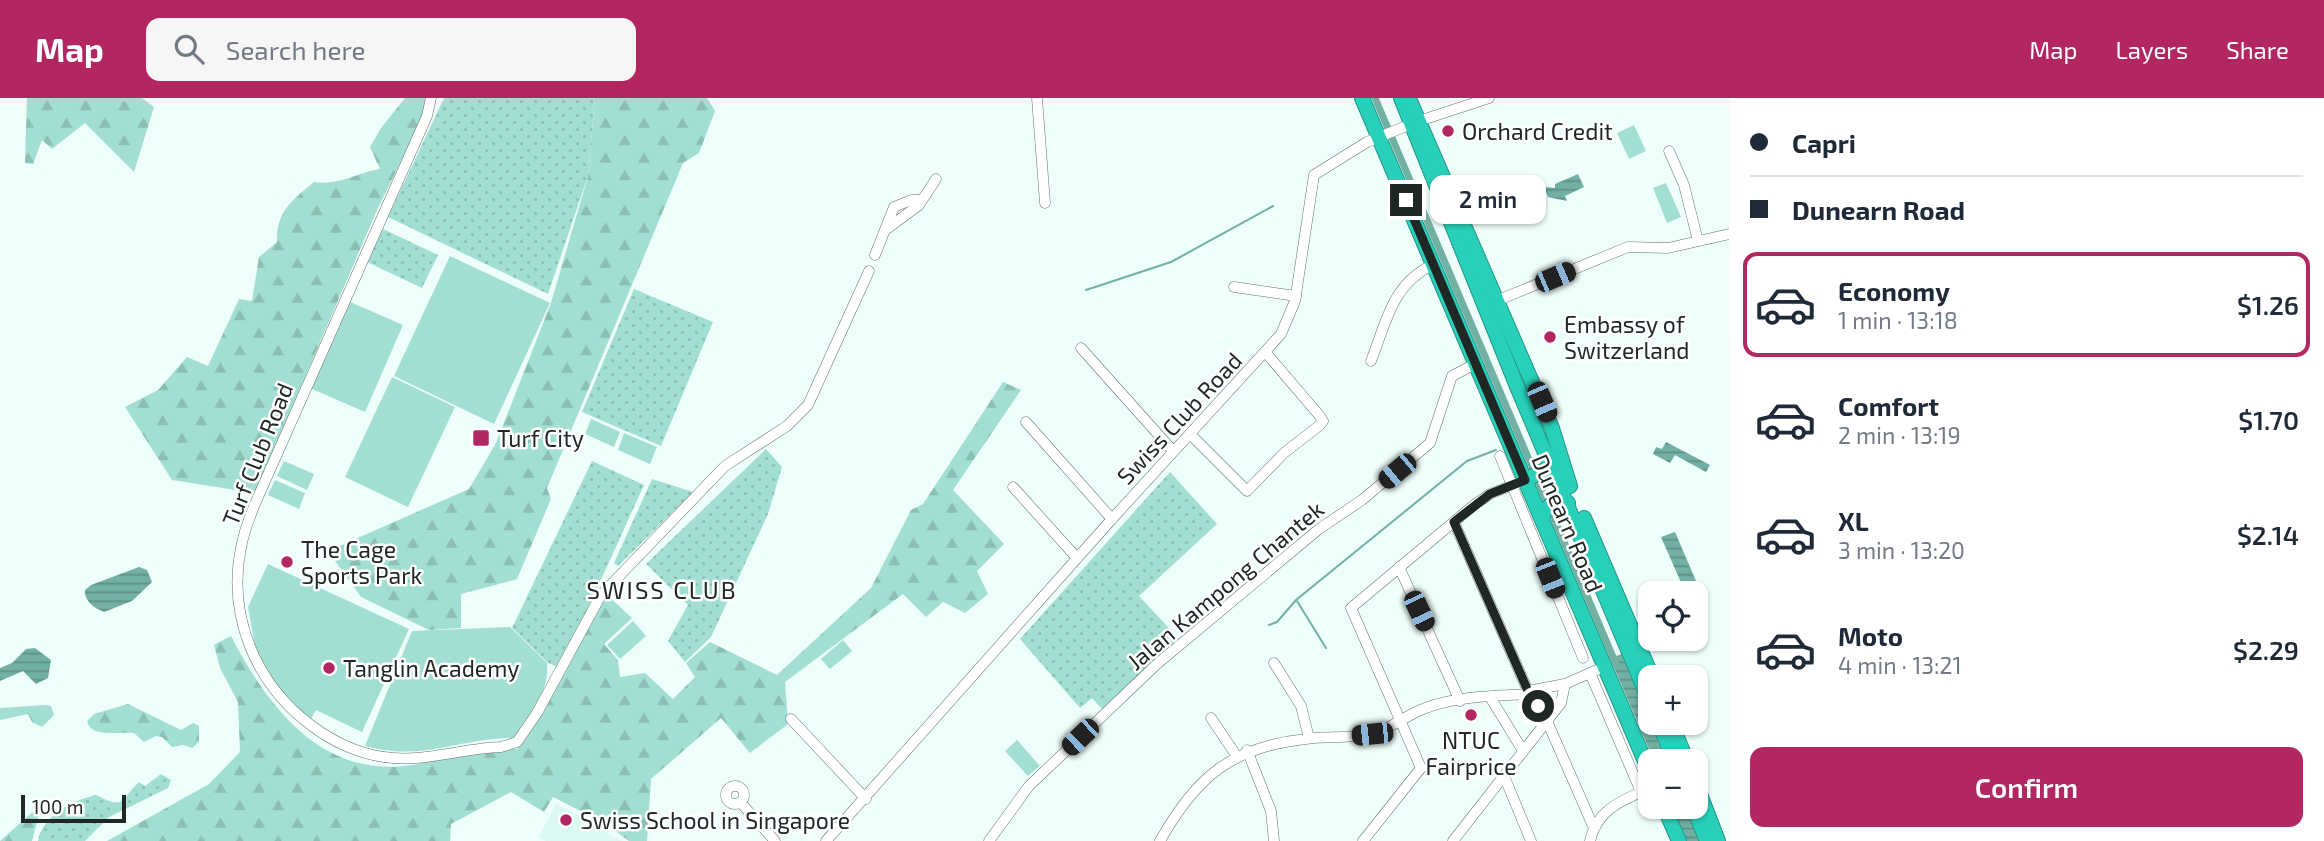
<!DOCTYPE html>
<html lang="en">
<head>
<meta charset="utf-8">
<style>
	body { margin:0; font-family:"Exo 2",sans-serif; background:#f6f6f7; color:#1f2937; height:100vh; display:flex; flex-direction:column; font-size:26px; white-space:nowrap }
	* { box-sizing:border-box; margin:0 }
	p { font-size:23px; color:#747a83 }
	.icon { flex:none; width:38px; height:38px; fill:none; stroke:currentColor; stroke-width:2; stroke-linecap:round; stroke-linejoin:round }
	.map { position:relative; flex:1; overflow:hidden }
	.sheet { display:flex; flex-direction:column; background:#fff; width:595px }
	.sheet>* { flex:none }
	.hud { display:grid; align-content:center; height:154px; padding:0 21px; background:#fff }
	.tools { position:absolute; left:1638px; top:483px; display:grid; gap:14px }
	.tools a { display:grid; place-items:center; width:70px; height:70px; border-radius:14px; background:#fff; box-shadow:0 2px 5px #0004; font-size:35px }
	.scale { position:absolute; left:21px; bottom:18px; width:105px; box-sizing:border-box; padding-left:7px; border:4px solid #202826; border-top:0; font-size:19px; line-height:24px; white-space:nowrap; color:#202826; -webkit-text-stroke:5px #fff; paint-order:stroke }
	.end { position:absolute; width:32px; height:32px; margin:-16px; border:9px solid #202826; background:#fff; box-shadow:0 0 0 4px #fff }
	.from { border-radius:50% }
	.bubble { position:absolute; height:49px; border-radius:14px; background:#fff; box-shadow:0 2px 5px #0004; font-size:23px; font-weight:600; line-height:49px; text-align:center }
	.car { position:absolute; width:21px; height:42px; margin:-21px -10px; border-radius:9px; box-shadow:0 0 5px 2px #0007; background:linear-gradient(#222 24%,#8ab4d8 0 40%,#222 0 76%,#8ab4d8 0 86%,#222 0) }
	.hud b { display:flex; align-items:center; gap:24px; height:66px; font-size:26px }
	.hud b+b { border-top:2px solid #e0e1e3 }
	.hud i { width:18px; height:18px; background:#1f2937 }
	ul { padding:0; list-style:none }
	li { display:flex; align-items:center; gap:21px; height:105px; margin:0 14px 10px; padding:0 7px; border:4px solid transparent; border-radius:14px }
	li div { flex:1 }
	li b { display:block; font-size:26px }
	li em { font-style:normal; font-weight:600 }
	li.selected { border-color:#b22762 }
	li>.icon { width:63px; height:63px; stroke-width:1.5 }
	.button { display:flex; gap:14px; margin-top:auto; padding:14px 21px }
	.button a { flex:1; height:80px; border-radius:14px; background:#b22762; color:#fff; font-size:28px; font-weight:600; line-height:80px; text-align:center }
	header { display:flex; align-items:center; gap:42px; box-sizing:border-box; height:98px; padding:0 35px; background:#b22762; color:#fff }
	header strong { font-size:33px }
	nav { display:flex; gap:38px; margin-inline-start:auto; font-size:24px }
	.search { width:490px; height:63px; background:#f6f6f7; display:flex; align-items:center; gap:18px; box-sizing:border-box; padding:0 24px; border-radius:14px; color:#747a83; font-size:26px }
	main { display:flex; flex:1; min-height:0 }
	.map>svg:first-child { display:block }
</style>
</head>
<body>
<header>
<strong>Map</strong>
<div class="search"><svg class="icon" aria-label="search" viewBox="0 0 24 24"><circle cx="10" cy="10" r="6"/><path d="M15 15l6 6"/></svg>Search here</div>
<nav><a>Map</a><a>Layers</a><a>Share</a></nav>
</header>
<main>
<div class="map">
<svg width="1729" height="743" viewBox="0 0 1729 743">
	<defs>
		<pattern id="grass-dots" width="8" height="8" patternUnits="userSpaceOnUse" patternTransform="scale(1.75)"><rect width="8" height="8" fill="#a2dfd2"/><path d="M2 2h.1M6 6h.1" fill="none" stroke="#8bbfb4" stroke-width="1.8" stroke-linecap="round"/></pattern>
		<pattern id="forest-firs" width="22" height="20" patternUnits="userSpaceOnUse" patternTransform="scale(1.75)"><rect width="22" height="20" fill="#a2dfd2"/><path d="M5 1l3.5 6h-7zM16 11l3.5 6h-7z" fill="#8bbfb4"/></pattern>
		<pattern id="water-rules" width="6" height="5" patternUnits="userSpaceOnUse" patternTransform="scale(1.75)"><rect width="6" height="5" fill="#73b0a4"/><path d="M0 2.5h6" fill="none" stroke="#5e8f85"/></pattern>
	</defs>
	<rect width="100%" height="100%" fill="#eefefa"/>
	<!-- built -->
	<polygon fill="#dbf9f2" points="556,705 622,743 546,743 539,739"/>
	<!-- grass -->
	<g fill="url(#grass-dots)">
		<polygon points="444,0 595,0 588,78 548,196 388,119"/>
		<polygon points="383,131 438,157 422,190 367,164"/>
		<polygon points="634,191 713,224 661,348 582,314"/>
		<polygon points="766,351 782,369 768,416 711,539 685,564 668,543 688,507 646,466"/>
		<polygon points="592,363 644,387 561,570 548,565 512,530"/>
		<polygon points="1170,374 1217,426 1139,498 1180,542 1102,611 1092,600 1080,610 1020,541"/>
		<polygon points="652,381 693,394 618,468 614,465"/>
		<path d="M161,676L171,682L168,690L109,719L85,743H38C42,718 73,702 96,697C126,712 119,703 139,684L145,688Z"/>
	</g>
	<!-- forest -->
	<g fill="url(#forest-firs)">
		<polygon points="27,0 142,0 154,9 134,74 85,25 52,51 42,42 33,66 25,65"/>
		<path d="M405,0H432L377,112L255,395L172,382L125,309L158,292L187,259L208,268L239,201L252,203L259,159L277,144C276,114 292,102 314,84C340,88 355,75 380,71L370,49L381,30Z"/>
		<polygon points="595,0 707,0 715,13 699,55 683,65 547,390 551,401 517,481 461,496 461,530 429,532 361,499 328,453 469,391 496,345 551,205 588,78"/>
		<path d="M1003,284L1021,292L953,392L1004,446L977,473L988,496L965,515L943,504L926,519L903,496L785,584L788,626L750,655L721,620L651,681L647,743H629L606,726L553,699L544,714L511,694L451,726L450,743H107L209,686L240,654L238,604L220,570L214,547L231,538C268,609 322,681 412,667C430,664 446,656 464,653C481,650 500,651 517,651L547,603L606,496L632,520L604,546L618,562L620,579L645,575L673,601L695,579L686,565L710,544L777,577L871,490L911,412L923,406Z"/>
		<path d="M128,606L181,632L193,625L199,628V644L192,650L183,647L172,649L162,639L156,638L144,644L134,635C120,633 91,641 87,623L94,616Z"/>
		<polygon points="46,607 51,608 54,617 42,629 32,624 28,616 0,622 0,610"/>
		<polygon points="36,711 40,713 32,743 0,743"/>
	</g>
	<!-- park -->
	<g fill="#a2dfd2">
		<polygon points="1634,27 1646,53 1629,61 1617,35"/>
		<polygon points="1666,85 1681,119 1667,125 1653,90"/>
		<polygon points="450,158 550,205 494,326 394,278"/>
		<polygon points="348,203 403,227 365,314 310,290"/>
		<polygon points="392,279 455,309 408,409 345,379"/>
		<polygon points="591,321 620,334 614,349 585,336"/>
		<polygon points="624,335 657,349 650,366 618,352"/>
		<polygon points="284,363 314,376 307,392 277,378"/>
		<polygon points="275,382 305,395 299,411 268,397"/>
		<polygon points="268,466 409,531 362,634 316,612 311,621 279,593 255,548 248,509"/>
		<polygon points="633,523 646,538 620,561 607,547"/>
		<path d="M510,529L547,565C549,596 531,616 515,640C457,640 425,664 365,648L412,533Z"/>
		<polygon points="843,542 852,553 830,571 821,561"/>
		<polygon points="1017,642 1040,668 1028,678 1005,653"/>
	</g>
	<!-- water -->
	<g fill="url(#water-rules)">
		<polygon points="1578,76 1584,89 1565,98 1567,103 1548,99 1544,89 1555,90 1555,86"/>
		<polygon points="1666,344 1710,367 1706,374 1675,357 1670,365 1653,356 1656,349 1662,351"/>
		<polygon points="1675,434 1696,483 1683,489 1661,439"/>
		<path d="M139,469L147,472L152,484L132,503L104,514C94,510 84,503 85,492L91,487Z"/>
		<polygon points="35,550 51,562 48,580 36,586 23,573 0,583 0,570 12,565 26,551"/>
		<polygon points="1622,556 1664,659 1666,663 1654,663 1610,560"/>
		<polygon points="1673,709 1685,709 1699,743 1687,743"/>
	</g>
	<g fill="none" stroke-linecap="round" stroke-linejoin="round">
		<!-- stream -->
		<g stroke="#73b0a4" stroke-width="2">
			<polyline points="1086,192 1171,164 1273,108"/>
			<polyline points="1297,503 1326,550"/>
			<polyline points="1269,527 1277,524 1296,502 1467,363 1496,352"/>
		</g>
		<!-- canal -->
		<polyline stroke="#73b0a4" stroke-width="7" points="1375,0 1616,566"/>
		<!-- minor casing -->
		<g stroke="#60726e" stroke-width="11">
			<g id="minor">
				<path d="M431,0L427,18L258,399C251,415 244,432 241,450C227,518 256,587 312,628C332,643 359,656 384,659C423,665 463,650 501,649L517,644L537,615L601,497L725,368L787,328L808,307L869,173"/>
				<polyline points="1037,0 1045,105"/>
				<polyline points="1419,23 1489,0"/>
				<polyline points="1669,53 1684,87 1698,143"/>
				<polyline points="888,130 919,107 936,81"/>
				<polyline points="875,157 894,109 911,102 922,102"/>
				<polyline points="1234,189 1296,198"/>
				<polyline points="1496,203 1628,149 1668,150 1729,136"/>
				<polyline points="1081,250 1173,353"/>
				<path d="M1371,263C1387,222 1392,186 1434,166"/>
				<polyline points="1026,324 1112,421"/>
				<polyline points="1190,336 1247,393 1284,355 1320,327 1323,323 1319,317 1266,255"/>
				<polyline points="1500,358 1583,560"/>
				<polyline points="1013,389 1077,460"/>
				<polyline points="1454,424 1528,593 1547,623 1593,728"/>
				<polyline points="1399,469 1460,603"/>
				<polyline points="1274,565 1301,608 1309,640"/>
				<polyline points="1590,575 1641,694"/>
				<polyline points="1528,593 1565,586 1606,568"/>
				<polyline points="1490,599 1523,653"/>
				<polyline points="1211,620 1236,657"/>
				<polyline points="791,621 866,701"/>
				<polyline points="1247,652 1271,713 1274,743"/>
				<polyline points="1504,678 1531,743"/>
				<circle cx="735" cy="697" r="9"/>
				<polyline points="740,704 775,743"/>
				<polyline points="826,743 1112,421 1281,236 1295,203 1314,77 1367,44 1409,27"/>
				<polyline points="989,743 1029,688 1157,566 1319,431 1362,402 1430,345 1452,278 1477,265"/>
				<path d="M1160,743C1196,679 1231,649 1306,641C1327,638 1349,641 1370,636C1389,632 1405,618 1423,611C1455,598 1495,598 1529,596"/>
				<polyline points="1363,743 1421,670 1351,510 1474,407 1490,396 1525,382"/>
				<polyline points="1453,743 1561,605 1565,586"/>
				<path d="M1590,743C1597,711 1623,702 1650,690"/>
			</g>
		</g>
		<!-- highway casing -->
		<g stroke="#259586" stroke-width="16">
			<g id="highway">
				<polyline points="1362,0 1650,675"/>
				<polyline points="1401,0 1516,286 1650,604"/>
				<polyline points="1410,3 1552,330 1570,388"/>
				<polyline points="1525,382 1547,371 1551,365"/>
				<path d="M1542,419C1547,408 1556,400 1568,405"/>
				<polyline points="1584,420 1652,579"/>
				<polyline points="1659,625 1674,663"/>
				<polyline points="1671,625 1687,663"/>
				<polyline points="1696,686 1718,743"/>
				<polyline points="1664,709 1679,743"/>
				<polyline points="1693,709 1707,743"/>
			</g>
		</g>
		<!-- minor -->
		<use href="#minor" stroke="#fff" stroke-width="10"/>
		<!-- highway -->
		<use href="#highway" stroke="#28d0b9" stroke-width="14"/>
	</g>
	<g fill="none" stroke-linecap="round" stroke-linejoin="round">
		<!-- route -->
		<polyline stroke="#202826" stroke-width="9" points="1406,102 1525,382 1490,396 1454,424 1528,593 1538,608"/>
	</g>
	<!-- markers -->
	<g fill="#b22762" stroke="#fff" stroke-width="2.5">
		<circle cx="1448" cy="33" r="7"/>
		<circle cx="1550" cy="239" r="7"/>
		<rect x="472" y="331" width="18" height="18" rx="3.5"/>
		<circle cx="287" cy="464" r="7"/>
		<circle cx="329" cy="570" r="7"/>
		<circle cx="1471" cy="617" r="7"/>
		<circle cx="566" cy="722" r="7"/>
	</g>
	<g text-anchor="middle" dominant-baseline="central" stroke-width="5" stroke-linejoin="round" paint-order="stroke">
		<!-- poi labels -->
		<g font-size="23" fill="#202826" stroke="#fff" text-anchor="start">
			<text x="1462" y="33">Orchard Credit</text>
			<text x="1564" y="226">Embassy of<tspan x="1564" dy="26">Switzerland</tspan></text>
			<text x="497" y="340">Turf City</text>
			<text x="301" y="451">The Cage<tspan x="301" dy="26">Sports Park</tspan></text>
			<text x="343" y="570">Tanglin Academy</text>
			<text x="1471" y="642" text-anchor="middle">NTUC<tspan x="1471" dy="26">Fairprice</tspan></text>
			<text x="580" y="722">Swiss School in Singapore</text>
		</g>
		<!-- street labels -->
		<g font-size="23" fill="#202826" stroke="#fff">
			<text transform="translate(1179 320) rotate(-47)">Swiss Club Road</text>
			<text transform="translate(257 356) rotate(-68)">Turf Club Road</text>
			<text transform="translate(1568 425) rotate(67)">Dunearn Road</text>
			<text transform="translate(1225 487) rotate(-40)">Jalan Kampong Chantek</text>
		</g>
		<!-- neighbourhood labels -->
		<g font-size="24" letter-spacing="2" fill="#202826" stroke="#fff">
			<text x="662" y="491">SWISS CLUB</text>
		</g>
	</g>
</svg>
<div class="tools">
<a><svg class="icon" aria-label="locate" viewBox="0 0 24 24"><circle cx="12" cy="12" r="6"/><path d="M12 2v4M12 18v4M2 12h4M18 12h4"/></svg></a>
<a>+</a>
<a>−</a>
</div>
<div class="scale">100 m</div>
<i class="end from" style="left:1538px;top:608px"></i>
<i class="end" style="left:1406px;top:102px"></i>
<div class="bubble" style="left:1430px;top:77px;width:116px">2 min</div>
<i class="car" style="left:1555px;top:179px;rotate:67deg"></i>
<i class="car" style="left:1542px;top:304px;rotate:157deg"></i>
<i class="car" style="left:1397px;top:373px;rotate:230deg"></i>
<i class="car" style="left:1550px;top:480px;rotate:158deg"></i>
<i class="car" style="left:1419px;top:513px;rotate:155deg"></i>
<i class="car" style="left:1372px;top:636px;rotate:264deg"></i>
<i class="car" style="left:1080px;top:639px;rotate:226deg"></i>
</div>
<section class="sheet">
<div class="hud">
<b><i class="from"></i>Capri</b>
<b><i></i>Dunearn Road</b>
</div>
<ul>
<li class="selected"><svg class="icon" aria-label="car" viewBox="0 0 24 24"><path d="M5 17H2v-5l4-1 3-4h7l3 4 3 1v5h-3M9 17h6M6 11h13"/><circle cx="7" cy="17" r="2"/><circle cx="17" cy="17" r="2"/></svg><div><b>Economy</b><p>1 min · 13:18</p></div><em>$1.26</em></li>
<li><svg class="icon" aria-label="car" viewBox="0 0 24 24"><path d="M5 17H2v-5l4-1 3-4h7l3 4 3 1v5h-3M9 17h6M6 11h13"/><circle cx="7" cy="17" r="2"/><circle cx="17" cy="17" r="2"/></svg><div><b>Comfort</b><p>2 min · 13:19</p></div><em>$1.70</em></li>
<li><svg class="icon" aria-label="car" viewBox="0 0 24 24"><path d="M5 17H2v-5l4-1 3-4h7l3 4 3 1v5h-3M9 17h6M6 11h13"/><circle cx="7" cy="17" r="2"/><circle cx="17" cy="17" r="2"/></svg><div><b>XL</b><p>3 min · 13:20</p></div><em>$2.14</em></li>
<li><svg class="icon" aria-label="car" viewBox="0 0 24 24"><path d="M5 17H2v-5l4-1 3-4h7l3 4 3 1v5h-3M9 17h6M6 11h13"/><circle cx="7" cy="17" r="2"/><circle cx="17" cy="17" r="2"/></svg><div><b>Moto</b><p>4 min · 13:21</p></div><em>$2.29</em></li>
</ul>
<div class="button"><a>Confirm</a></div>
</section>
</main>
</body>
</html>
